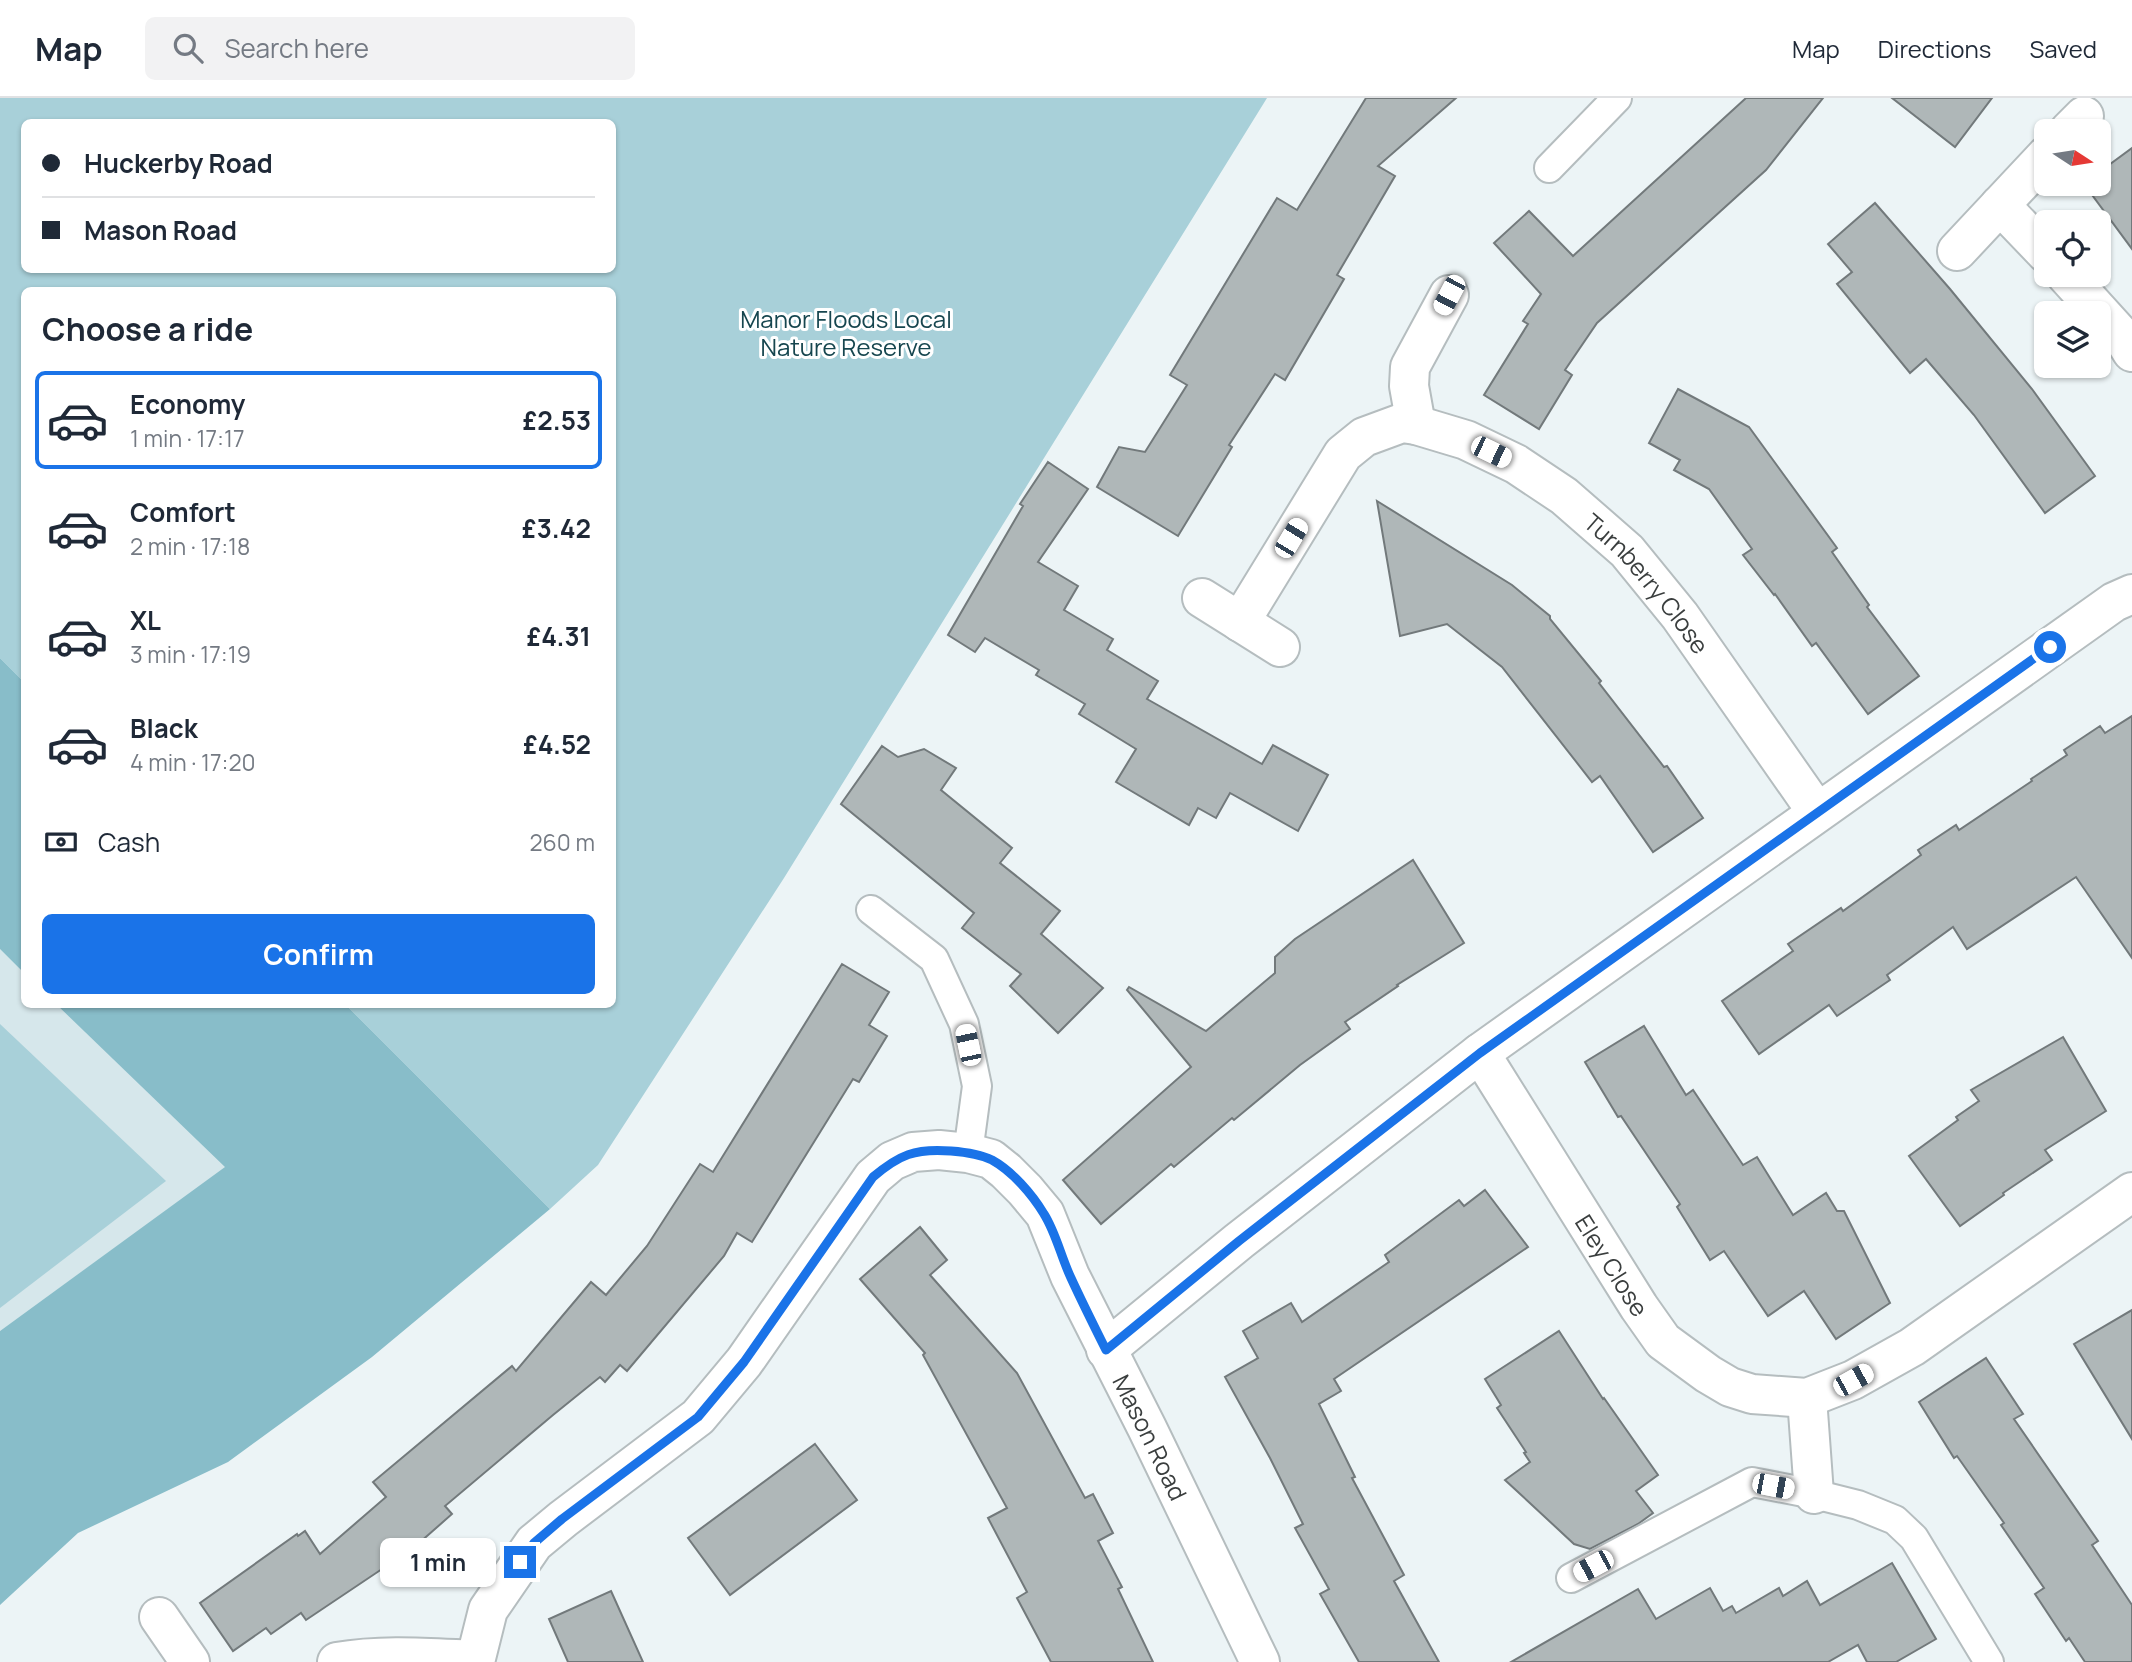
<!DOCTYPE html>
<html lang="en">
<head>
<meta charset="utf-8">
<style>
	body { margin:0; font-family:Manrope,sans-serif; background:#f2f2f3; color:#1f2937; height:100vh; display:flex; flex-direction:column; font-size:26px; white-space:nowrap }
	* { box-sizing:border-box; margin:0 }
	p { font-size:23px; color:#747a83 }
	.icon { flex:none; width:38px; height:38px; fill:none; stroke:currentColor; stroke-width:2; stroke-linecap:round; stroke-linejoin:round }
	.map { position:relative; flex:1; overflow:hidden }
	.side { position:absolute; left:21px; top:189px; width:595px; height:721px; display:flex; flex-direction:column; background:#fff; border-radius:10px; box-shadow:0 2px 5px #0004 }
	.side>* { flex:none }
	.top-card { position:absolute; left:21px; top:21px; width:595px; height:154px; border-radius:10px; box-shadow:0 2px 5px #0004; display:grid; align-content:center; height:154px; padding:0 21px; background:#fff }
	.needle { width:46px; rotate:102deg }
	.buttons { position:absolute; left:2034px; top:21px; display:grid; gap:14px }
	.buttons a { display:grid; place-items:center; width:77px; height:77px; border-radius:10px; background:#fff; box-shadow:0 2px 5px #0004; font-size:35px }
	.end { position:absolute; width:32px; height:32px; margin:-16px; border:9px solid #1a73e8; background:#fff; box-shadow:0 0 0 4px #fff }
	.from { border-radius:50% }
	.bubble { position:absolute; height:49px; border-radius:10px; background:#fff; box-shadow:0 2px 5px #0004; font-size:23px; font-weight:700; line-height:49px; text-align:center }
	.car { position:absolute; width:21px; height:42px; margin:-21px -10px; border-radius:9px; box-shadow:0 0 5px 2px #0007; background:linear-gradient(#fff 24%,#345 0 40%,#fff 0 76%,#345 0 86%,#fff 0) }
	.top-card b { display:flex; align-items:center; gap:24px; height:66px; font-size:26px }
	.top-card b+b { border-top:2px solid #e0e1e3 }
	.top-card i { width:18px; height:18px; background:#1f2937 }
	ul { padding:0; list-style:none }
	li { display:flex; align-items:center; gap:21px; height:98px; margin:0 14px 10px; padding:0 7px; border:4px solid transparent; border-radius:10px }
	li div { flex:1 }
	li b { display:block; font-size:26px }
	li em { font-style:normal; font-weight:700 }
	li.selected { border-color:#1a73e8 }
	li>.icon { width:63px; height:63px; stroke-width:1.5 }
	h2 { padding:0 21px; font-size:32px; line-height:84px }
	.pay { display:flex; align-items:center; gap:18px; height:77px; padding:0 21px; font-size:26px }
	.pay p { margin-inline-start:auto }
	.action { display:flex; gap:14px; margin-top:auto; padding:14px 21px }
	.action a { flex:1; height:80px; border-radius:10px; background:#1a73e8; color:#fff; font-size:28px; font-weight:700; line-height:80px; text-align:center }
	header { display:flex; align-items:center; gap:42px; box-sizing:border-box; height:98px; padding:0 35px; background:#fff; border-bottom:2px solid #e0e1e3 }
	header strong { font-size:33px }
	nav { display:flex; gap:38px; margin-inline-start:auto; font-size:24px }
	.search { width:490px; height:63px; background:#f2f2f3; display:flex; align-items:center; gap:18px; box-sizing:border-box; padding:0 24px; border-radius:10px; color:#747a83; font-size:26px }
	.map>svg:first-child { display:block }
</style>
</head>
<body>
<header>
<strong>Map</strong>
<div class="search"><svg class="icon" aria-label="search" viewBox="0 0 24 24"><circle cx="10" cy="10" r="6"/><path d="M15 15l6 6"/></svg>Search here</div>
<nav><a>Map</a><a>Directions</a><a>Saved</a></nav>
</header>
<div class="map">
<svg width="2132" height="1564" viewBox="0 0 2132 1564">
	<rect width="100%" height="100%" fill="#ecf4f6"/>
	<!-- built -->
	<polygon fill="#d6e7eb" points="0,851 24,875 24,906 57,907 226,1069 0,1233"/>
	<!-- green -->
	<g fill="#a8d0d9" fill-rule="evenodd">
		<path d="M0,0H1267L784,780L598,1067L550,1111L346,907L612,906V192H24V584L0,560ZM24,24H612V172H24Z"/>
		<polygon points="0,926 166,1083 0,1210"/>
	</g>
	<!-- forest -->
	<g fill="#88bdc9">
		<polygon points="0,560 24,584 24,875 0,851"/>
		<polygon points="57,907 346,907 550,1111 372,1259 228,1364 78,1435 0,1507 0,1233 225,1069"/>
	</g>
	<!-- building -->
	<g fill="#afb7b8" stroke="#72797b" stroke-width="2">
		<polygon points="1366,0 1456,0 1378,68 1395,78 1337,177 1344,181 1285,282 1275,276 1229,347 1232,349 1178,438 1097,389 1119,349 1145,354 1187,287 1170,277 1277,100 1297,112"/>
		<polygon points="1746,0 1823,0 1766,72 1597,225 1565,272 1572,277 1539,331 1484,297 1528,226 1523,223 1541,196 1494,145 1529,113 1573,158"/>
		<polygon points="1892,0 1992,0 1955,49"/>
		<polygon points="2132,50 2132,151 2084,86 2098,86 2098,75"/>
		<polygon points="1875,105 1950,191 2032,291 2095,378 2045,415 1974,317 1926,261 1910,275 1837,186 1852,174 1828,146"/>
		<polygon points="1678,291 1749,329 1837,450 1832,454 1869,507 1867,509 1919,578 1868,616 1816,545 1812,548 1775,496 1774,497 1743,457 1752,451 1709,391 1674,372 1680,362 1649,345"/>
		<polygon points="1048,364 1088,391 1038,464 1078,488 1064,512 1113,541 1107,552 1158,583 1147,601 1262,666 1273,647 1328,677 1298,733 1230,695 1216,720 1198,710 1189,727 1116,684 1136,651 1079,616 1085,606 1036,577 1039,572 985,540 975,554 948,537 1023,408 1020,406"/>
		<polygon points="1377,403 1512,487 1550,518 1550,521 1601,583 1599,585 1664,669 1667,668 1703,720 1653,754 1600,678 1592,684 1502,569 1447,526 1400,538"/>
		<polygon points="2132,618 2132,860 2076,779 1967,851 1953,829 1887,877 1890,882 1837,918 1829,907 1759,956 1722,903 1793,853 1788,846 1841,810 1843,813 1921,757 1918,752 1956,727 1959,732 2032,683 2031,681 2067,657 2064,652 2100,628 2105,635"/>
		<polygon points="882,648 898,659 924,651 956,670 941,692 1012,750 1000,765 1060,813 1041,836 1103,890 1058,935 1010,888 1021,876 962,830 974,815 841,706"/>
		<polygon points="1413,762 1464,845 1397,887 1398,888 1345,924 1350,931 1300,967 1234,1022 1232,1020 1174,1069 1171,1066 1101,1126 1063,1082 1191,969 1127,892 1129,889 1206,933 1275,875 1275,859 1295,841"/>
		<polygon points="842,866 889,894 869,927 887,938 859,984 853,981 752,1144 737,1135 724,1158 627,1273 620,1267 605,1284 600,1279 553,1317 445,1408 452,1416 385,1475 382,1471 306,1522 301,1515 271,1536 266,1530 233,1553 200,1505 297,1436 298,1438 305,1433 320,1456 386,1399 373,1384 512,1268 516,1273 591,1184 606,1197 647,1148 700,1066 713,1074"/>
		<polygon points="1644,928 1686,997 1693,992 1743,1067 1757,1059 1793,1117 1826,1095 1837,1113 1844,1113 1890,1205 1836,1241 1804,1193 1768,1218 1724,1153 1710,1162 1677,1109 1680,1106 1621,1018 1618,1019 1585,964"/>
		<polygon points="2063,939 2106,1013 2045,1052 2052,1062 2003,1095 2004,1097 1960,1128 1909,1058 1958,1022 1956,1019 1979,1003 1971,992"/>
		<polygon points="1485,1092 1528,1149 1334,1281 1341,1293 1319,1306 1355,1379 1352,1380 1404,1477 1394,1483 1439,1564 1359,1564 1320,1496 1329,1491 1295,1430 1303,1426 1270,1360 1225,1279 1258,1260 1243,1233 1291,1205 1302,1224 1389,1164 1385,1157 1459,1102 1464,1108"/>
		<polygon points="920,1129 947,1162 930,1177 1017,1275 1085,1400 1093,1396 1113,1435 1098,1443 1122,1489 1118,1491 1153,1564 1051,1564 1017,1500 1027,1494 988,1420 1007,1410 923,1257 925,1255 860,1181"/>
		<polygon points="2132,1212 2132,1341 2074,1246"/>
		<polygon points="1559,1233 1603,1301 1604,1300 1658,1377 1636,1393 1653,1415 1638,1426 1590,1451 1574,1446 1505,1382 1530,1364 1524,1355 1526,1354 1497,1310 1501,1307 1485,1281"/>
		<polygon points="1986,1260 2023,1316 2014,1321 2098,1443 2092,1447 2132,1507 2132,1564 2085,1564 2069,1540 2066,1543 2035,1496 2044,1490 2001,1427 2004,1425 1957,1358 1954,1360 1919,1304"/>
		<polygon points="815,1346 857,1402 730,1497 688,1440"/>
		<polygon points="1892,1465 1936,1541 1896,1564 1867,1564 1858,1547 1828,1564 1511,1564 1638,1491 1656,1521 1710,1490 1723,1513 1732,1508 1736,1515 1779,1490 1783,1498 1807,1483 1820,1507"/>
		<polygon points="611,1493 643,1564 568,1564 549,1521"/>
	</g>
	<g fill="none" stroke-linecap="round" stroke-linejoin="round">
		<!-- service casing -->
		<g stroke="#b5bdbf" stroke-width="32">
			<g id="service">
				<polyline points="1549,70 1617,0"/>
				<polyline points="871,812 934,861 964,926 977,988 968,1055"/>
				<polyline points="1571,1480 1752,1384 1814,1396 1858,1407 1895,1422 1914,1440 1989,1564"/>
			</g>
		</g>
		<!-- minor casing -->
		<g stroke="#b5bdbf" stroke-width="42">
			<g id="minor">
				<polyline points="2069,33 2084,18"/>
				<polyline points="2000,107 2046,155"/>
				<polyline points="1957,153 2046,58"/>
				<polyline points="2066,177 2124,241 2132,254"/>
				<polyline points="1416,327 1409,288 1410,269 1449,197"/>
				<polyline points="1202,500 1280,549"/>
				<path id="s1" d="M1240,524L1343,356L1364,339L1402,325L1416,327L1466,342L1516,366L1564,398L1627,453L1680,518L1817,714"/>
				<path id="s2" d="M1480,955L1639,1209L1663,1243L1708,1276L1730,1289L1752,1296L1807,1300L1853,1282L1912,1249L2132,1094"/>
				<polyline points="1106,1252 1239,1143 1480,955 2114,504 2132,496"/>
				<polyline points="1807,1300 1814,1396"/>
				<polyline points="159,1519 190,1564"/>
				<path d="M337,1564C383,1556 429,1560 475,1562"/>
				<path id="s3" d="M475,1564L488,1512L534,1445L563,1421L698,1319L744,1264L873,1079L892,1063L913,1054L939,1052L968,1055L991,1061L1006,1073L1025,1092L1045,1116L1070,1178L1147,1330L1260,1564"/>
			</g>
		</g>
		<!-- service -->
		<use href="#service" stroke="#fff" stroke-width="28"/>
		<!-- minor -->
		<use href="#minor" stroke="#fff" stroke-width="38"/>
	</g>
	<g fill="none" stroke-linecap="round" stroke-linejoin="round">
		<!-- route -->
		<path stroke="#1a73e8" stroke-width="9" d="M520,1464L534,1445L562,1421L698,1319L744,1264L873,1079C899,1057 915,1050 951,1053C964,1054 980,1056 992,1062C1012,1073 1032,1096 1044,1116C1056,1135 1061,1159 1071,1180C1082,1204 1094,1228 1106,1252L1239,1143L1480,955L2050,549"/>
	</g>
	<g text-anchor="middle" dominant-baseline="central" stroke-width="6" stroke-linejoin="round" paint-order="stroke">
		<!-- park labels -->
		<g font-size="24" fill="#16464f" stroke="#fff">
			<text x="846" y="220">Manor Floods Local<tspan x="846" dy="28">Nature Reserve</tspan></text>
		</g>
		<!-- street labels -->
		<g font-size="24" fill="#3a3e3e" stroke="#fff">
			<text stroke="none"><textPath href="#s1" startOffset="565">Turnberry Close</textPath></text>
			<text stroke="none"><textPath href="#s2" startOffset="250">Eley Close</textPath></text>
			<text stroke="none"><textPath href="#s3" startOffset="1090">Mason Road</textPath></text>
		</g>
	</g>
</svg>
<div class="buttons">
<a><svg class="needle" viewBox="-14 -14 28 28"><path d="M0-13l5 13h-10z" fill="#e53935"/><path d="M0 13l5-13h-10z" fill="#747a83"/></svg></a>
<a><svg class="icon" aria-label="locate" viewBox="0 0 24 24"><circle cx="12" cy="12" r="6"/><path d="M12 2v4M12 18v4M2 12h4M18 12h4"/></svg></a>
<a><svg class="icon" aria-label="layers" viewBox="0 0 24 24"><path d="M12 4l9 5-9 5-9-5zM3 14l9 5 9-5"/></svg></a>
</div>
<i class="end from" style="left:2050px;top:549px"></i>
<i class="end" style="left:520px;top:1464px"></i>
<div class="bubble" style="left:380px;top:1440px;width:116px">1 min</div>
<i class="car" style="left:1449px;top:197px;rotate:208deg"></i>
<i class="car" style="left:1491px;top:354px;rotate:116deg"></i>
<i class="car" style="left:1291px;top:440px;rotate:31deg"></i>
<i class="car" style="left:968px;top:947px;rotate:348deg"></i>
<i class="car" style="left:1853px;top:1282px;rotate:61deg"></i>
<i class="car" style="left:1773px;top:1388px;rotate:101deg"></i>
<i class="car" style="left:1593px;top:1468px;rotate:242deg"></i>
<div class="top-card">
<b><i class="from"></i>Huckerby Road</b>
<b><i></i>Mason Road</b>
</div>
<section class="side">
<h2>Choose a ride</h2>
<ul>
<li class="selected"><svg class="icon" aria-label="car" viewBox="0 0 24 24"><path d="M5 17H2v-5l4-1 3-4h7l3 4 3 1v5h-3M9 17h6M6 11h13"/><circle cx="7" cy="17" r="2"/><circle cx="17" cy="17" r="2"/></svg><div><b>Economy</b><p>1 min · 17:17</p></div><em>£2.53</em></li>
<li><svg class="icon" aria-label="car" viewBox="0 0 24 24"><path d="M5 17H2v-5l4-1 3-4h7l3 4 3 1v5h-3M9 17h6M6 11h13"/><circle cx="7" cy="17" r="2"/><circle cx="17" cy="17" r="2"/></svg><div><b>Comfort</b><p>2 min · 17:18</p></div><em>£3.42</em></li>
<li><svg class="icon" aria-label="car" viewBox="0 0 24 24"><path d="M5 17H2v-5l4-1 3-4h7l3 4 3 1v5h-3M9 17h6M6 11h13"/><circle cx="7" cy="17" r="2"/><circle cx="17" cy="17" r="2"/></svg><div><b>XL</b><p>3 min · 17:19</p></div><em>£4.31</em></li>
<li><svg class="icon" aria-label="car" viewBox="0 0 24 24"><path d="M5 17H2v-5l4-1 3-4h7l3 4 3 1v5h-3M9 17h6M6 11h13"/><circle cx="7" cy="17" r="2"/><circle cx="17" cy="17" r="2"/></svg><div><b>Black</b><p>4 min · 17:20</p></div><em>£4.52</em></li>
</ul>
<div class="pay"><svg class="icon" aria-label="cash" viewBox="0 0 24 24"><path d="M3 7h18v10H3z"/><circle cx="12" cy="12" r="2"/></svg>Cash<p>260 m</p></div>
<div class="action"><a>Confirm</a></div>
</section>
</div>
</body>
</html>
